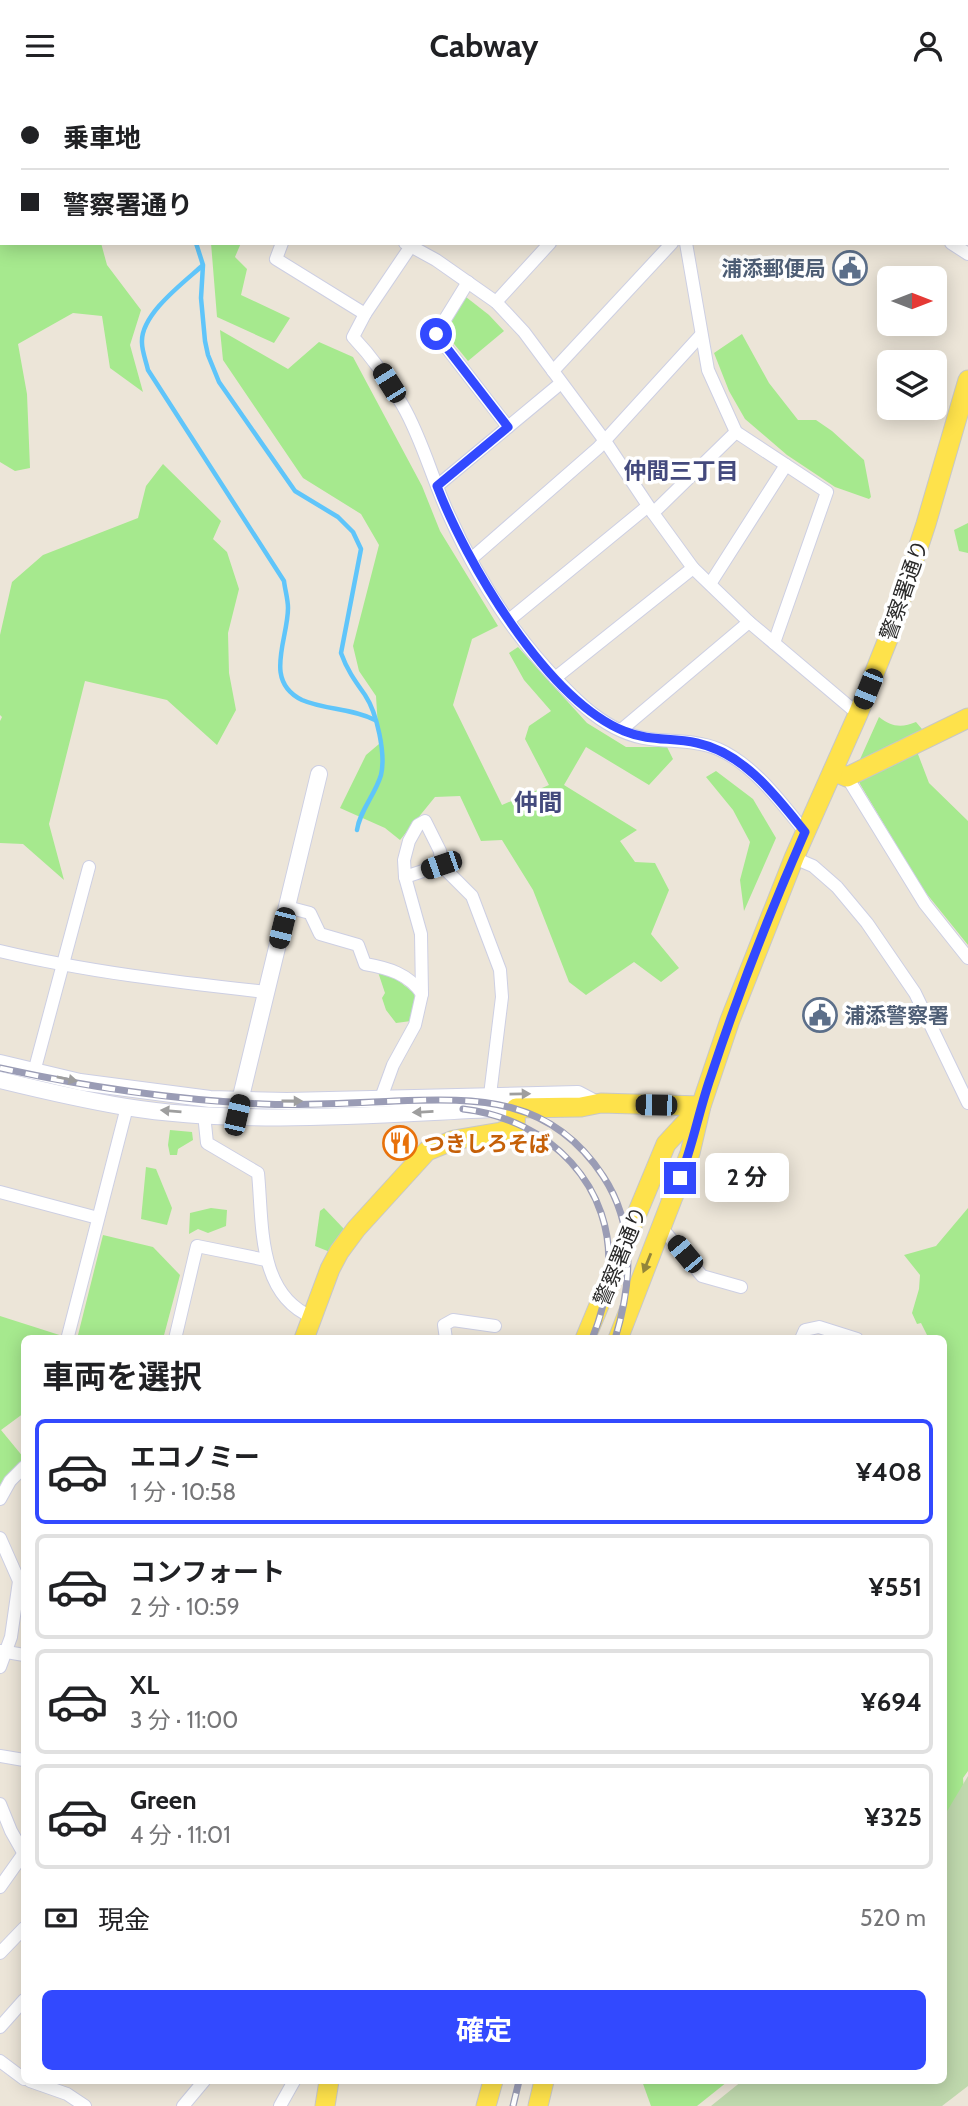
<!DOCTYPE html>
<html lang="ja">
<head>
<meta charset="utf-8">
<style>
	body { margin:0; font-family:Cabin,"Noto Sans JP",sans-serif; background:#f2f2f2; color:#202124; height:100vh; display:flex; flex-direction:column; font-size:26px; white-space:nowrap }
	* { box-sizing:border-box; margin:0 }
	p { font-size:23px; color:#757577 }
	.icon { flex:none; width:38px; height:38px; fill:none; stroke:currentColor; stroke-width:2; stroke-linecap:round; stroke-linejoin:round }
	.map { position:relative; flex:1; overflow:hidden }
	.drawer { position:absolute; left:21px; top:1244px; width:926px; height:749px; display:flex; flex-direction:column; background:#fff; border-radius:10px; box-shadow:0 4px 18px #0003 }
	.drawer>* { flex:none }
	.guide { position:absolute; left:0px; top:0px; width:970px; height:154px; box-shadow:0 4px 18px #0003; display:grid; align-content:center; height:154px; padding:0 21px; background:#fff }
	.needle { width:46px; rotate:90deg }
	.fabs { position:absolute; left:877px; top:175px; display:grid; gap:14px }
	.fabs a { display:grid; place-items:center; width:70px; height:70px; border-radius:10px; background:#fff; box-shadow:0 4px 18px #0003; font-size:35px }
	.end { position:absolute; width:32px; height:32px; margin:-16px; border:9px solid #3249ff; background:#fff; box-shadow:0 0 0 4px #fff }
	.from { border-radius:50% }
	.bubble { position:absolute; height:49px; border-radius:10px; background:#fff; box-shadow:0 4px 18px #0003; font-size:23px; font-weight:700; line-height:49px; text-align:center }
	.car { position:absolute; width:21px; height:42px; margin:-21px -10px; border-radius:9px; box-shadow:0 0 5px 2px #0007; background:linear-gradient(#222 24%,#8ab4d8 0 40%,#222 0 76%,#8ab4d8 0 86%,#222 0) }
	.guide b { display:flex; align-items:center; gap:24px; height:66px; font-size:26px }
	.guide b+b { border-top:2px solid #e0e0e0 }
	.guide i { width:18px; height:18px; background:#202124 }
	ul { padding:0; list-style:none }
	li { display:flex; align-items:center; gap:21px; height:105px; margin:0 14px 10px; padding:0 7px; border:4px solid #e0e0e0; border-radius:10px }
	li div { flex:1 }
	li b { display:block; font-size:26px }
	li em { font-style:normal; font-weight:700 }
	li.active { border-color:#3249ff }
	li>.icon { width:63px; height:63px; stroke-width:1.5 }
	h2 { padding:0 21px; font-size:32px; line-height:84px }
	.pay { display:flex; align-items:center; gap:18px; height:77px; padding:0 21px; font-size:26px }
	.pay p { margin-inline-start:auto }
	.button { display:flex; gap:14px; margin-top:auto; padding:14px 21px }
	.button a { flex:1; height:80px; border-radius:10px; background:#3249ff; color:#fff; font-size:28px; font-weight:700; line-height:80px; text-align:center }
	header { display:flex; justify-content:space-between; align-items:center; height:91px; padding:0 21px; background:#fff; font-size:32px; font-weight:700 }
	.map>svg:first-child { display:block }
</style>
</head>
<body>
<header><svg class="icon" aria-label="menu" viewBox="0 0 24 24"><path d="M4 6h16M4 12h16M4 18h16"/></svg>Cabway<svg class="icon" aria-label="person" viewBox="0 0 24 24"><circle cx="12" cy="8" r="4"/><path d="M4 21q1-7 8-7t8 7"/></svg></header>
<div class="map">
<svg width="968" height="2015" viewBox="0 0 968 2015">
	<rect width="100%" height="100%" fill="#ece5d8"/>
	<!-- green -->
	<g fill="#a6e98e">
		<polygon points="0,103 2,152 101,152 107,174 141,219 130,254 143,301 110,277 102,225 73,222 18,253 27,303 30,377 15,380 0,371"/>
		<polygon points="211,152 241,152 235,166 247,178 241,204 290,227 274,252 217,226"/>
		<polygon points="466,206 489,224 504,240 468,270 446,243 446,237"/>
		<polygon points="220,239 288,278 319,251 353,266 422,395 440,440 498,535 472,548 453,614 502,714 549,694 525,648 529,635 551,620 524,589 509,562 518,556 587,632 626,656 667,656 673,668 649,694 586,656 564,694 637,739 620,750 635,771 655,772 669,799 651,843 679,877 661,891 634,871 586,904 569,891 533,799 502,749 481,750 460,705 435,706 400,749 385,737 340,717 366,664 379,653 376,605 359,580 353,555 379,454 361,423 303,387 223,269"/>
		<polygon points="742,243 769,292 798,329 816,329 832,340 864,369 871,406 869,408 835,396 787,364 745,328 729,300 714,262"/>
		<polygon points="163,373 221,430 213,448 227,461 239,498 228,542 229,582 236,619 217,654 167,609 85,590 49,733 64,789 23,753 0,752 0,630 2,626 0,624 0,544 12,491 43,464 138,427 146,395"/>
		<polygon points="968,432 968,462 959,460 954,439"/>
		<path d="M879,626C891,636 902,637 916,631L927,644L913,650L929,692L968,730V854L922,797L860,693L857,675Z"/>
		<polygon points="716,680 753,708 776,747 744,820 740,789 750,751 733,719 706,686"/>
		<polygon points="378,881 387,881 414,902 416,911 411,930 396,932 386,919 382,907 385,902"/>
		<polygon points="170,1039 192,1041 193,1049 178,1058 177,1064 170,1064 168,1054"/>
		<polygon points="146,1076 156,1078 172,1117 167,1134 141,1128"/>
		<polygon points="211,1117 227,1119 226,1135 208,1142 198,1138 189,1143 190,1122"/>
		<polygon points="324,1117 344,1138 330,1161 315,1155 320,1120"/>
		<polygon points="968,1117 968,1680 963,1687 965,1719 943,1752 943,1248 929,1248 921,1232 917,1233 912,1222 919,1198 920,1184 904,1164 936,1155"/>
		<polygon points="103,1144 153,1156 180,1184 163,1248 77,1248"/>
		<polygon points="0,1225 72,1248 24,1248 24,1322 1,1339 24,1367 0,1394"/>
		<polygon points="642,1990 726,1990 727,1991 697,2015 651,2015"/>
	</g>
	<!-- cemetery -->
	<polygon fill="#bfd8ad" points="968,1685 968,1995 942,2015 711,2015 742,1990 943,1990 943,1727"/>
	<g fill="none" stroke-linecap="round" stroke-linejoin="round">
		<!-- stream -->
		<g stroke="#5fc5fa" stroke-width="4.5">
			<polyline points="162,2 162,0"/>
			<path d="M196,152L203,174L201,207L205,250L208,264L219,291L295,400L338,426L353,441L361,458L341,562C347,579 355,590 365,604C377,622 386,663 381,684C375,704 360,719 357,739"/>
			<path d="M202,175C183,192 140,224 142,252C142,260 146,270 148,279L284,490C285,499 288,508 288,517C288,549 263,590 302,609C325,619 352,617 375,629"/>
		</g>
		<!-- minor casing -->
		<g stroke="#cdcfe3" stroke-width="14">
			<g id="minor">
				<polyline points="273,0 275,2"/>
				<polyline points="534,0 536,2"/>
				<polyline points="791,0 791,2"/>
				<polyline points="31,2 32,0"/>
				<polyline points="294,2 296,0"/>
				<polyline points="419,2 420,0"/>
				<polyline points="650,2 650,0"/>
				<polyline points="0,95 2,95"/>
				<path d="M282,152L276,168L365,223L353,246C373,267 389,290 403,315C422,348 432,387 448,422C473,478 506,533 547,578C574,608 607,643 650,648C673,651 696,649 718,658C754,674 781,711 805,741"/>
				<polyline points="405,152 436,169 496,211 524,241 605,350 653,422 693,477 749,531 858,623"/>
				<polyline points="686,152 708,279 736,341 827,401 774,552"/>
				<polyline points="951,152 968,163"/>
				<polyline points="496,211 550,152"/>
				<polyline points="365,223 413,152"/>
				<polyline points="553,280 672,152"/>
				<polyline points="508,336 561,292"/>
				<polyline points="437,395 508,336 436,243 468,191"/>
				<polyline points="653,422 736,341"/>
				<polyline points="471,468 598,357 701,244"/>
				<polyline points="710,493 786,374"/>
				<polyline points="509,529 648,415"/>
				<polyline points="555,587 693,477"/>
				<polyline points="621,639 749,531"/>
				<polyline points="847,686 925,813 968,867"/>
				<polyline points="794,767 813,775 837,796 867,832 915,902 968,1012"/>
				<polyline points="405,786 441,774"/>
				<path d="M287,816L310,822L320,843L358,854L365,873C388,877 409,883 422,903"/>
				<path d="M0,860C88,881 176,891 266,901"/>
				<polyline points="34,981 89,776"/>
				<polyline points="381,1007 393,974 415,934 422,903 421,843 405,786 404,769 409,750 418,734 425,730 440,760 441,774 472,805 500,879 502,906 490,1004"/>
				<path d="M204,1023L207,1052L258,1082C263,1133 257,1203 312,1226"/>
				<polyline points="0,1101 98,1127"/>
				<polyline points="661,1136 702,1185 741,1196"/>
				<polyline points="68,1245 127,1016"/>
				<polyline points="175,1248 197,1155 266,1169"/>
				<polyline points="446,1248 444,1234 453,1229 495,1235"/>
				<polyline points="801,1248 805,1239 819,1236 857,1248"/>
				<polyline points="0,1408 10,1390 24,1376"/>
				<polyline points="0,1447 19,1490 11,1546 0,1576"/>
				<polyline points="1,1560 24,1564"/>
				<polyline points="0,1665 24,1669"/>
				<polyline points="0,1713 11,1740 24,1763"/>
				<polyline points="0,1796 24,1762"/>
				<polyline points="0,1862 24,1837"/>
				<polyline points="0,1936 24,1909"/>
				<polyline points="0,1970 24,1988"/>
				<polyline points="30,1990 67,2003 85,2015"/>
				<polyline points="183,2015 204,1990"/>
				<polyline points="280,2015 294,1990"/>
			</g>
		</g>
		<!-- tertiary casing -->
		<g stroke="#cdcfe3" stroke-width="18">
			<g id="tertiary">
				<polyline points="0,972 80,991 210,1008 287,1010 578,1003 597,1013"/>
				<path d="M0,989C41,999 84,1009 126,1016C249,1036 390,1022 516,1017"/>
				<polyline points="238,1018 319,683"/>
			</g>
		</g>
		<!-- primary casing -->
		<g stroke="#c7c7c7" stroke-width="21">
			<g id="primary">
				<polyline points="833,680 847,686 968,627"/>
				<polyline points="304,1248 330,1178 339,1161 356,1138 427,1060 454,1049 501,1041 515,1036 516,1017 581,1016 601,1012 701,1015"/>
				<polyline points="585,1248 666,1053 700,1016"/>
				<polyline points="618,1248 690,1062 701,1015 730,929 794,767 858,623 888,548 926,433 968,289"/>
				<polyline points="325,2015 329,1990"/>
				<polyline points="486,2015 493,1990"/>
				<polyline points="538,2015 544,1990"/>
			</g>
		</g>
		<!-- minor -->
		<use href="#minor" stroke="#fff" stroke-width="12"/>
		<!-- tertiary -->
		<use href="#tertiary" stroke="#fff" stroke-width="16"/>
		<!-- primary -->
		<use href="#primary" stroke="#fee24b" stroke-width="19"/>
		<!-- rail casing -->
		<g stroke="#9a9cb5" stroke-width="7">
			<g id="rail">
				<path d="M0,977C87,996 173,1009 263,1013C307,1015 351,1012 395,1010C480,1007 551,1006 603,1085C636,1135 632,1192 615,1248"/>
				<path d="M463,1018C549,1028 617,1095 608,1185C606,1207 600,1228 592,1248"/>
				<polyline points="513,2015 519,1990"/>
			</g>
		</g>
		<!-- rail -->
		<use href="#rail" stroke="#fff" stroke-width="4.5" stroke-dasharray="13" stroke-linecap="butt"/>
	</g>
	<!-- one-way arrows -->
	<defs><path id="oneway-solid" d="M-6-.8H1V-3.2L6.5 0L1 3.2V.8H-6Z" transform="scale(1.75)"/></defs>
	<g fill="#9e9e9e">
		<use href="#oneway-solid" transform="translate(67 988) rotate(12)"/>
		<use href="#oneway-solid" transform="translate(520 1003) rotate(-1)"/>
		<use href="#oneway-solid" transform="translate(292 1010)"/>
		<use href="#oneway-solid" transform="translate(171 1020) rotate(-175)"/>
		<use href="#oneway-solid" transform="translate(423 1021) rotate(177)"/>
	</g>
	<use fill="#93853a" href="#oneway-solid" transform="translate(647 1172) rotate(112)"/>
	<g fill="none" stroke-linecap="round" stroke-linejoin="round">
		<!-- route -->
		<path stroke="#3249ff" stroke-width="9" d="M436,243L508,336L437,395C466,471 546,608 624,640C651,651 670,646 697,652C744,662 776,705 805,741C770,821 738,903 711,985C699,1019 693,1054 680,1087"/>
	</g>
	<!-- icons -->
	<defs>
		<g id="civic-ring" transform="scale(1.75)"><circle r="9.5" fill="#fff" stroke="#5c6f8a" stroke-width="1.5"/><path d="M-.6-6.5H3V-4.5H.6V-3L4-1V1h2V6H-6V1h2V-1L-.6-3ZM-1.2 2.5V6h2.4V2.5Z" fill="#5c6f8a"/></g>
		<g id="restaurant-ring" transform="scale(1.75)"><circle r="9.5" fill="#fff" stroke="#e8710a" stroke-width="1.5"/><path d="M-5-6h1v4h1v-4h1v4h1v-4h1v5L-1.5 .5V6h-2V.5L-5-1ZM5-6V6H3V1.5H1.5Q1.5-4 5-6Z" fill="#e8710a"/></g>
	</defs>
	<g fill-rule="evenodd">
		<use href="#civic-ring" x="850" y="177"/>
		<use href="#civic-ring" x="820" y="924"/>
		<use href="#restaurant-ring" x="400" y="1052"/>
	</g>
	<g text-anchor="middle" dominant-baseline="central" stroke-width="7" stroke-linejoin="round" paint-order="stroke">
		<!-- service labels -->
		<g font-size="21" font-weight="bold" fill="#4e5e75" stroke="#fff" text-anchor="end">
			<text x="826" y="177">浦添郵便局</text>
			<text x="844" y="924" text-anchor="start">浦添警察署</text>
		</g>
		<!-- street labels -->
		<g font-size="21" fill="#282828" stroke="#fff">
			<text transform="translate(904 499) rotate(-71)">警察署通り</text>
			<text transform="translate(620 1165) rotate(-68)">警察署通り</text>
		</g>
		<!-- food labels -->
		<g font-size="21" font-weight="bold" fill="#c56008" stroke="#fff" text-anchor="start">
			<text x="424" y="1052">つきしろそば</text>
		</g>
		<!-- neighbourhood labels -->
		<g font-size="23" font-weight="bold" fill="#444a7d" stroke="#fff">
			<text x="681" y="380">仲間三丁目</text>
		</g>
		<!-- quarter labels -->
		<g font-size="24" font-weight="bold" fill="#444a7d" stroke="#fff">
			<text x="538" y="711">仲間</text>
		</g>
	</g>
</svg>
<div class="fabs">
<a><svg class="needle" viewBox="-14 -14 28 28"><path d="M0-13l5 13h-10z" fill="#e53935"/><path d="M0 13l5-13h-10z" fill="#757577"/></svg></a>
<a><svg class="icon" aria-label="layers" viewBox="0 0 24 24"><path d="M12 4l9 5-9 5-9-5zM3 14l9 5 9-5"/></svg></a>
</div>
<i class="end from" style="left:436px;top:243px"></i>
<i class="end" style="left:680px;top:1087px"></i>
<div class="bubble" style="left:705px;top:1062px;width:84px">2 分</div>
<i class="car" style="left:389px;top:292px;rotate:328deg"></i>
<i class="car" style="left:868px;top:598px;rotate:202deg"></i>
<i class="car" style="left:441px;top:774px;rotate:251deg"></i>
<i class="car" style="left:282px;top:837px;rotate:194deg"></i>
<i class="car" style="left:656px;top:1014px;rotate:271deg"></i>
<i class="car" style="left:237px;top:1024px;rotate:13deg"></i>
<i class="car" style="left:685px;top:1163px;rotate:320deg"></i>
<div class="guide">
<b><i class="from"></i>乗車地</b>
<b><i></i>警察署通り</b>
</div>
<section class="drawer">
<h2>車両を選択</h2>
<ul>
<li class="active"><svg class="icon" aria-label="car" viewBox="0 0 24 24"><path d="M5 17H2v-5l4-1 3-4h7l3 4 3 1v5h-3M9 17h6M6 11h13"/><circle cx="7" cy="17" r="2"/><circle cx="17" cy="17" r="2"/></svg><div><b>エコノミー</b><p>1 分 · 10:58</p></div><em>¥408</em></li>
<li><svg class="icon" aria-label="car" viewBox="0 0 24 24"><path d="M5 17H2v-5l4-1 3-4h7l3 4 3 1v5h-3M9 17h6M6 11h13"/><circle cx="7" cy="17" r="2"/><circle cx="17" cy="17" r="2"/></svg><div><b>コンフォート</b><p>2 分 · 10:59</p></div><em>¥551</em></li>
<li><svg class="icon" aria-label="car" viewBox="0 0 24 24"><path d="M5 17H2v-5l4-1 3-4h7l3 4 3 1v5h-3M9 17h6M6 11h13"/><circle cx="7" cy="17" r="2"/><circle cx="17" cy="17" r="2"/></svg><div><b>XL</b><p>3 分 · 11:00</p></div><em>¥694</em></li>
<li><svg class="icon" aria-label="car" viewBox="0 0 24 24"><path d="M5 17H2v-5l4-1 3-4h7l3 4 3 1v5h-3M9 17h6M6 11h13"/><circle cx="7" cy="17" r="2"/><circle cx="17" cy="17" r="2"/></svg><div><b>Green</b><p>4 分 · 11:01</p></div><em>¥325</em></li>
</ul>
<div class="pay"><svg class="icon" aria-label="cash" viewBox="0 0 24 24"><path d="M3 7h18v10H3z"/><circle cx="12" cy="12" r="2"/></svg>現金<p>520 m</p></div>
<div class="button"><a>確定</a></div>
</section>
</div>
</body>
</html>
